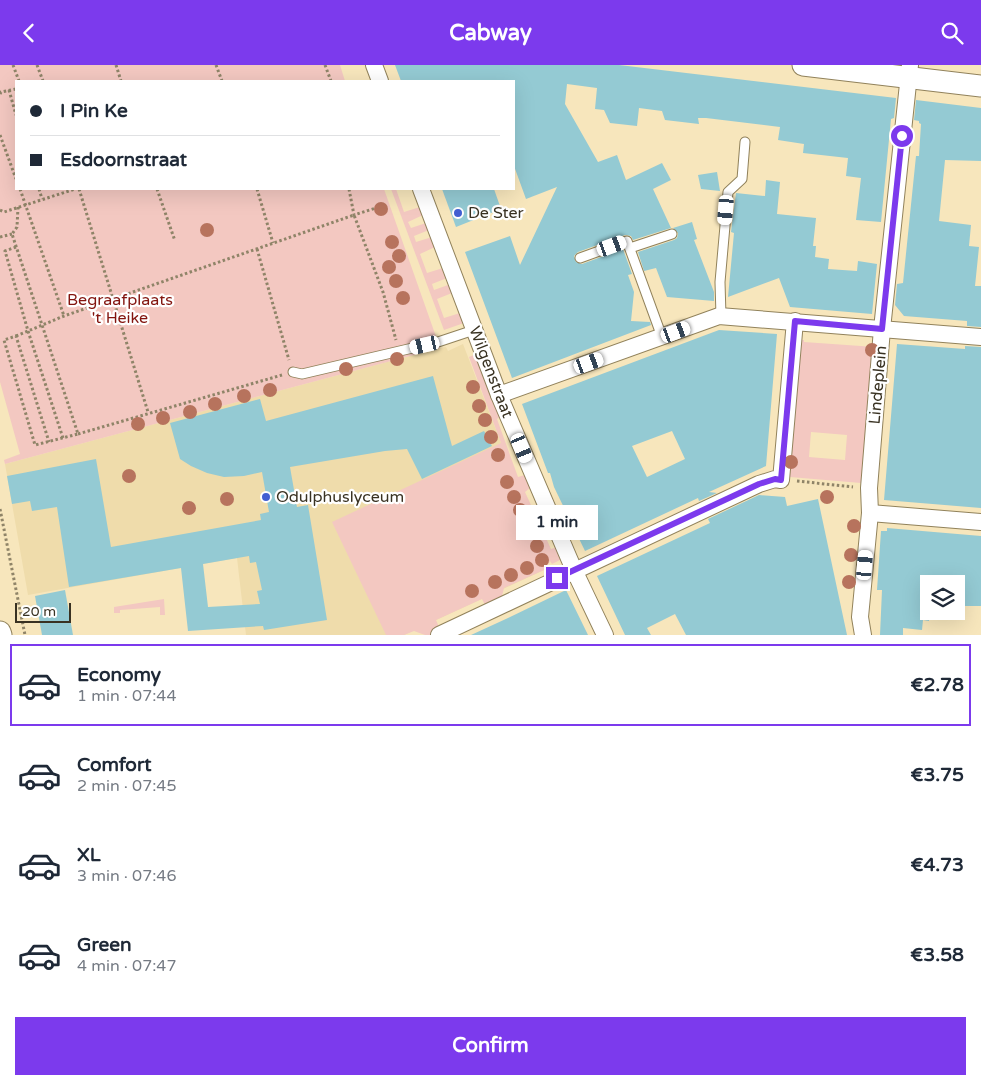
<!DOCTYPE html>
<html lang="en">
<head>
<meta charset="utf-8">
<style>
	body { margin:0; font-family:"Varela Round",sans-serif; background:#f6f6f7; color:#1f2937; height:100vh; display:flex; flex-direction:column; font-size:19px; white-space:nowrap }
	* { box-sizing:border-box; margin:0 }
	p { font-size:16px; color:#747a83 }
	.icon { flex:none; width:28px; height:28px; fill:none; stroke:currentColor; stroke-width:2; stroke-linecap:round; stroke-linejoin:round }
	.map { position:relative; height:570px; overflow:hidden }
	.drawer { display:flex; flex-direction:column; background:#fff; flex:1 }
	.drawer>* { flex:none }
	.banner { position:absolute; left:15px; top:15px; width:500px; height:110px; border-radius:0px; box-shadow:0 5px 20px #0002; display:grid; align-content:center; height:110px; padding:0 15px; background:#fff }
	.buttons { position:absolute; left:920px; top:510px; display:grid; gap:10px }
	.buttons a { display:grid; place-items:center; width:45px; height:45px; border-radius:0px; background:#fff; box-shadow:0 5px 20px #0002; font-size:25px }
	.scale { position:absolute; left:15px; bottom:12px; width:56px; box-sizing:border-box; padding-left:5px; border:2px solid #393222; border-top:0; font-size:14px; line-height:18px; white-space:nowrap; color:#393222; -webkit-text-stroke:4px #fff; paint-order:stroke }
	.end { position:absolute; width:22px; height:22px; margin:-11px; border:6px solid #7c3aed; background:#fff; box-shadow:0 0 0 2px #fff }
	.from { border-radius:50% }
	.bubble { position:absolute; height:35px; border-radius:0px; background:#fff; box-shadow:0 5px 20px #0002; font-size:16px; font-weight:800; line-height:35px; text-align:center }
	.car { position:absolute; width:15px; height:30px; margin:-15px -8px; border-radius:6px; box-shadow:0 0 4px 1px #0007; background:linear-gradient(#fff 24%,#345 0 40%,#fff 0 76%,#345 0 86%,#fff 0) }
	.banner b { display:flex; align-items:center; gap:18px; height:48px; font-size:19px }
	.banner b+b { border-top:1px solid #e0e1e3 }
	.banner i { width:12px; height:12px; background:#1f2937 }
	ul { padding:9px 0 0; list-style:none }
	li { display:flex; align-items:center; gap:15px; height:82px; margin:0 10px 8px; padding:0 5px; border:2px solid transparent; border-radius:0px }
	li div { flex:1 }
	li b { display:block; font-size:19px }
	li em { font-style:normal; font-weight:800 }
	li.current { border-color:#7c3aed }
	li>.icon { width:45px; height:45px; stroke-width:1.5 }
	.action { display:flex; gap:10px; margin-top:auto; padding:10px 15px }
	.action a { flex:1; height:58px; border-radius:0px; background:#7c3aed; color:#fff; font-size:20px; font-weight:800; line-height:58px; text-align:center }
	header { display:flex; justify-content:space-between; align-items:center; height:65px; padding:0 15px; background:#7c3aed; color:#fff; font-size:22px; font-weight:800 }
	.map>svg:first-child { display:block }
</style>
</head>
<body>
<header><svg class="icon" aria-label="back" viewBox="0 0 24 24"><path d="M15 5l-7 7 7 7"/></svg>Cabway<svg class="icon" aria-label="search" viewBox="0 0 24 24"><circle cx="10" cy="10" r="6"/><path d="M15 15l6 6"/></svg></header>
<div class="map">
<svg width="981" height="570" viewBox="0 0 981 570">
	<rect width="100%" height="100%" fill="#f7e6bc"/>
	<!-- built -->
	<polygon fill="#efdcab" points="463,279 548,500 544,505 404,570 246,570 237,493 28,530 5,399 440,283 446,282 448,286"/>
	<!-- green -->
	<g fill="#f3c8c1" fill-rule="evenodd">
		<polygon points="0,0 340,0 345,16 16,16 16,124 384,124 440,283 5,399 4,395 20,389 0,317"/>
		<polygon points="391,124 396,124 404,147 420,142 423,150 408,157 411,163 426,158 429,165 414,171 416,177 432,172 435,182 420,189 427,208 443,203 447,213 432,219 434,225 448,220 450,221 452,228 437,234 444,253 460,248 464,258 444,265"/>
		<path d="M798,275H804V277L875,282L865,415L861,418L790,412L787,409ZM811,367L847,370L845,395L809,392Z"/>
		<polygon points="476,289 503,350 497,354 518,412 525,410 530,423 525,427 551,484 557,482 564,493 552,499 550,496 544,505 504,523 502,531 513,535 485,540 482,534 436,555 439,562 432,570 425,570 414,566 404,570 386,570 332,457 501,378 469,292"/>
		<polygon points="164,534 165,550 160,550 160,542 120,545 120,548 114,548 114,542"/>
	</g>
	<!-- building -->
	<g fill="#94cad3" fill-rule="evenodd">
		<polygon points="395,0 619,0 896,33 894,53 891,54 881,157 856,155 861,113 846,111 848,93 803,88 804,79 778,75 780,62 706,53 698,53 699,59 665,55 662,46 639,43 637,61 610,58 604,45 595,44 597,23 567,19 565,39 598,97 617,90 626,115 662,98 671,115 653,124 671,163 633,175 631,171 625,170 578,187 574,191 576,197 582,199 623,184 632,209 628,210 634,227 631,256 650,257 651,260 512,313 465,187 510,171 520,200 557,122 526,134 514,101 514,16 401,16"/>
		<polygon points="916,35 981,43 981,96 945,95 939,156 971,160 969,181 979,182 975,221 981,221 981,262 967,261 967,256 904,251 895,240 897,219 903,218 916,91 919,91 921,59 919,58 919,56 914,55"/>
		<polygon points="717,107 720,126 701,124 698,110"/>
		<polygon points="766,115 780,117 777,149 816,153 813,181 816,181 815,192 829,194 828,204 857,206 858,196 877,199 872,249 790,242 779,213 728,232 734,168 731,167 736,128 765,131"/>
		<polygon points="442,124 494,124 501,144 456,162"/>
		<polygon points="692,157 697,174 694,175 714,227 714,236 667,232 656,203 644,206 638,187 674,175 677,173 678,168 673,163"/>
		<path d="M719,265L777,269L766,401L709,427L717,428L699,436L698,433L585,486L554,422L550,408H548L522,339ZM672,366L685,394L647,412L632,381Z"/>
		<polygon points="897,279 965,284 965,281 981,282 981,443 884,435"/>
		<path d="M433,311L452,381L484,366L492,381L422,414L407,384L385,386L290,402L297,442L308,440L327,555L264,565L263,561L188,566L181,503L69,522L57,442L32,446L30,436L12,439L7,411L96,394L111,482L261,455L260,449L269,447L262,407L244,411L224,412L207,408L191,401L180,394L170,358L260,334L266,356ZM249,491L250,498L256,497L262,525L257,526L260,539L208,542L203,499Z"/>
		<polygon points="759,430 785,432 787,441 818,434 847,570 686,570 675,549 647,563 651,570 625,570 597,511 710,458 708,454"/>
		<polygon points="887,463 981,471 981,541 964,541 964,519 929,517 929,556 923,555 922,565 903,563 903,570 880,570 882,525 877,525 881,466 887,466"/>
		<polygon points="65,525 73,570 42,570 35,531"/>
		<polygon points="566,525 588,570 471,570 508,553"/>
	</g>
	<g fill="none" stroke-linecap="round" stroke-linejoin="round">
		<!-- service casing -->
		<g stroke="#91825b" stroke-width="11">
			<g id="service">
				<polyline points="630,183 672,169"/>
				<polyline points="580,193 627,176 662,272"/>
				<polyline points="721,251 720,217 728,127 742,114 745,77"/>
				<polyline points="293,307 302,309 438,277 474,265"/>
			</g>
		</g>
		<!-- minor casing -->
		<g stroke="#91825b" stroke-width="18">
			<g id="minor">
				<polyline points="374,0 380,16"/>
				<polyline points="421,124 499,330 574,505 605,570"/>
				<polyline points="499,330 719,251 981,272"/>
				<polyline points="870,448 981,457"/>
				<polyline points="439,570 759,419 775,414 781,415 795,256"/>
				<polyline points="863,570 860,552 870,448 869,423 882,264 910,0"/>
			</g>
		</g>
		<!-- tertiary casing -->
		<g stroke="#91825b" stroke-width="23">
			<g id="tertiary">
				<polyline points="803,0 981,21"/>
				<polyline points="0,567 1,570"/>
			</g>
		</g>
		<!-- path -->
		<g stroke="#8f8468" stroke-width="3" stroke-dasharray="2.5 2.5" stroke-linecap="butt">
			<polyline points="13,0 19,16"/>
			<polyline points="37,0 43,16"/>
			<polyline points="116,0 121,16"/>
			<polyline points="216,0 222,16"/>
			<polyline points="325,0 331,16"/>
			<polyline points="9,25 16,50"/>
			<polyline points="0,29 1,27 16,24"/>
			<polyline points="0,70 16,114"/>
			<polyline points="20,124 64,251"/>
			<polyline points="39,124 42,134"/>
			<polyline points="79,124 148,347"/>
			<polyline points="157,124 175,176"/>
			<polyline points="257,124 273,178"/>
			<polyline points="349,124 354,150 382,141"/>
			<polyline points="18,142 17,162 12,169 78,369 35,380 4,275 16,271 49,377"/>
			<polyline points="0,145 4,147 75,124"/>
			<polyline points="0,172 12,169"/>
			<polyline points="16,182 5,186 28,266 63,373"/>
			<polyline points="257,184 289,295"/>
			<polyline points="16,271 64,251 354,150 383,227 396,275"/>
			<polyline points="78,369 282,310"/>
			<polyline points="797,416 853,422"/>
			<polyline points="0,444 25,570"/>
		</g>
		<!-- service -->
		<use href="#service" stroke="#fff" stroke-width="9"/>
		<!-- minor -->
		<use href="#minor" stroke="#fff" stroke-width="16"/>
		<!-- tertiary -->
		<use href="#tertiary" stroke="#fff" stroke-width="21"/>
	</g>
	<!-- trees -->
	<g fill="#b7735d">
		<circle cx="381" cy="144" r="7"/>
		<circle cx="207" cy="165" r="7"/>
		<circle cx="392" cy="177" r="7"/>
		<circle cx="399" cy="191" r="7"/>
		<circle cx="389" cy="202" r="7"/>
		<circle cx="396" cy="216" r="7"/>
		<circle cx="403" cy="233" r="7"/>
		<circle cx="872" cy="285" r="7"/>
		<circle cx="397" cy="294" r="7"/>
		<circle cx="346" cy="304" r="7"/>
		<circle cx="473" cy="322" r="7"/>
		<circle cx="270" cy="325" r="7"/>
		<circle cx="244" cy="331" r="7"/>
		<circle cx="215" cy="339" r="7"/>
		<circle cx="479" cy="341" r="7"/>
		<circle cx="190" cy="347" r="7"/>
		<circle cx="163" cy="353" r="7"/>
		<circle cx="485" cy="355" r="7"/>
		<circle cx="138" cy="359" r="7"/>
		<circle cx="491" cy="372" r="7"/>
		<circle cx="498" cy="390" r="7"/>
		<circle cx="791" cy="397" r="7"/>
		<circle cx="129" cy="411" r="7"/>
		<circle cx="507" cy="417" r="7"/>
		<circle cx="514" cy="432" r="7"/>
		<circle cx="827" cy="432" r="7"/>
		<circle cx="227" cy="434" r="7"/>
		<circle cx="189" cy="443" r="7"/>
		<circle cx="520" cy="445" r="7"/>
		<circle cx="854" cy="461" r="7"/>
		<circle cx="530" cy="467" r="7"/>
		<circle cx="537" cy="481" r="7"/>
		<circle cx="851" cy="490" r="7"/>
		<circle cx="542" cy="495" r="7"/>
		<circle cx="527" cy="503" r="7"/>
		<circle cx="511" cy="510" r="7"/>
		<circle cx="495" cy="517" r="7"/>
		<circle cx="849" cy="517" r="7"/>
		<circle cx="472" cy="526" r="7"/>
	</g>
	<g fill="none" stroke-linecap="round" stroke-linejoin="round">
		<!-- route -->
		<polyline stroke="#7c3aed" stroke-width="6" points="557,513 759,419 775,414 781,415 795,256 882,264 902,71"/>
	</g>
	<!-- markers -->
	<g fill="#425fd2" stroke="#fff" stroke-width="2">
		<circle cx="458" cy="148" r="5"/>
		<circle cx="266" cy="432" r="5"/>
	</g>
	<g text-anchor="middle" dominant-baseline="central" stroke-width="4.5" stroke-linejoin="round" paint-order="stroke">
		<!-- poi labels -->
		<g font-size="16" fill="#393222" stroke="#fff" text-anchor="start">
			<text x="468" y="148">De Ster</text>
			<text x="276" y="432">Odulphuslyceum</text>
		</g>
		<!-- park labels -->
		<g font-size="16" fill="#83150f" stroke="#fff">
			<text x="120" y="235">Begraafplaats<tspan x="120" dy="18">'t Heike</tspan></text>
		</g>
		<!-- street labels -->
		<g font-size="16" fill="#393222" stroke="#fff">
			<text transform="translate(491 307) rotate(69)">Wilgenstraat</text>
			<text transform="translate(878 320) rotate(-85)">Lindeplein</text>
		</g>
	</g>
</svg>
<div class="buttons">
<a><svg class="icon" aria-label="layers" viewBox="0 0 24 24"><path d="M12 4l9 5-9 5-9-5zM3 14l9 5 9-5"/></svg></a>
</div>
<div class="scale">20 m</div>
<i class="end from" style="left:902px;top:71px"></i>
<i class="end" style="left:557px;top:513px"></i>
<div class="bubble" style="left:516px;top:440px;width:82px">1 min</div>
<i class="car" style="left:726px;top:145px;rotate:185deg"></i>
<i class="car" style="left:612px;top:181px;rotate:70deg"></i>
<i class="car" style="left:676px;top:267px;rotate:69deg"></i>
<i class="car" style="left:425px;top:280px;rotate:257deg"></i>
<i class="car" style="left:589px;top:298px;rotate:70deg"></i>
<i class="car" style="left:522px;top:383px;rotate:157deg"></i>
<i class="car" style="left:865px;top:500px;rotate:5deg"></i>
<div class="banner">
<b><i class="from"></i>I Pin Ke</b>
<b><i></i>Esdoornstraat</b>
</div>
</div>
<section class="drawer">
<ul>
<li class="current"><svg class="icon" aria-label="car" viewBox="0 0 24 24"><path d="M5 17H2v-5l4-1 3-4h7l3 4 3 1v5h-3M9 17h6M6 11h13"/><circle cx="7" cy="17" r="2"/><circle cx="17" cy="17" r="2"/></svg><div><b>Economy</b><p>1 min · 07:44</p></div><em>€2.78</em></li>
<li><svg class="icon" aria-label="car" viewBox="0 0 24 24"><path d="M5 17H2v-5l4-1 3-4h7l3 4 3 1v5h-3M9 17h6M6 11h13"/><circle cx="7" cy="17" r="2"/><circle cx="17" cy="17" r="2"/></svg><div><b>Comfort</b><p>2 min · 07:45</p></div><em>€3.75</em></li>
<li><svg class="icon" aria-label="car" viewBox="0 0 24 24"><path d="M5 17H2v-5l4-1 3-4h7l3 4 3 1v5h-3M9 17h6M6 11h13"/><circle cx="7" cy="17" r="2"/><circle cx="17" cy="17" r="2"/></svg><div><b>XL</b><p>3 min · 07:46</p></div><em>€4.73</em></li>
<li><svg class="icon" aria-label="car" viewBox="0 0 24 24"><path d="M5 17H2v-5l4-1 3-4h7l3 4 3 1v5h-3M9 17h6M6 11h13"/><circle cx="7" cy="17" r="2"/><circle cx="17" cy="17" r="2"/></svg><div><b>Green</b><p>4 min · 07:47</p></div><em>€3.58</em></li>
</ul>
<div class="action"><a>Confirm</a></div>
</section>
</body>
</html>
